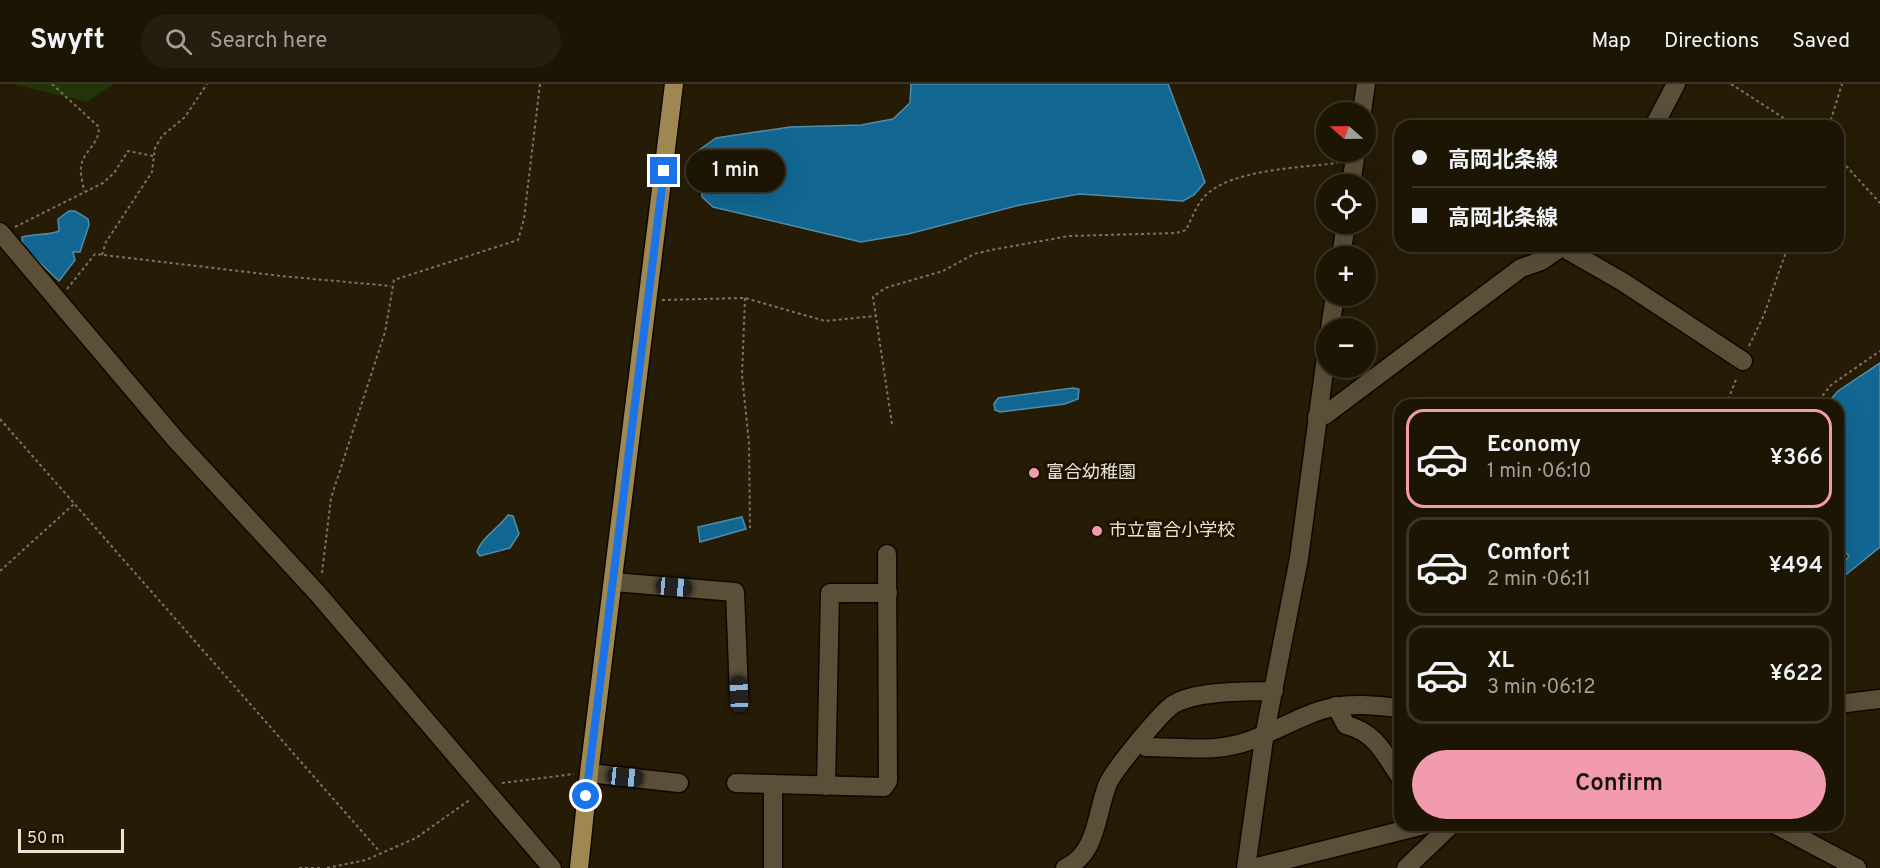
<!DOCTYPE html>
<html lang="en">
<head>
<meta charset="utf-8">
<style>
	body { margin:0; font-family:Overpass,"Noto Sans JP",sans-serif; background:#251e0e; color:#f1f3f6; height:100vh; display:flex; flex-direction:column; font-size:22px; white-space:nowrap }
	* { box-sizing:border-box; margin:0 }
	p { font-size:20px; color:#a09f9a }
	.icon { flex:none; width:33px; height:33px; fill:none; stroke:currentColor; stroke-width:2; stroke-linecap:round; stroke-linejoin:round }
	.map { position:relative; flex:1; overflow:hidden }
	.side { position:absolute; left:1394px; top:315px; width:450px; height:432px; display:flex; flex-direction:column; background:#1c1504; border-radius:18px; box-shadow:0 6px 24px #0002,0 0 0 2px #3a3426 }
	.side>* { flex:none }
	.top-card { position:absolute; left:1394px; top:36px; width:450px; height:132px; border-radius:18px; box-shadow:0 6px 24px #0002,0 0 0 2px #3a3426; display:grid; align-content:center; height:132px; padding:0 18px; background:#1c1504 }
	.needle { width:39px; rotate:290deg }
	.tools { position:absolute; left:1316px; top:18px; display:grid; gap:12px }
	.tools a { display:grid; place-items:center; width:60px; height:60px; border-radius:50%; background:#1c1504; box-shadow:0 6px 24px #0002,0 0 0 2px #3a3426; font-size:30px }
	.scale { position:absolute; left:18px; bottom:15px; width:106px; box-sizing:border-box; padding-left:6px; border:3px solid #eae3d6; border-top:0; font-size:16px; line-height:21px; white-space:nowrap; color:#eae3d6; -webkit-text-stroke:4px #1d1300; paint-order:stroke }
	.end { position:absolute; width:27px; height:27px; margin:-14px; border:8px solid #1a73e8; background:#fff; box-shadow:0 0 0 3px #fff }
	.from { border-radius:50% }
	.bubble { position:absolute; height:42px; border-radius:21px; background:#1c1504; box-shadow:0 6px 24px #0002,0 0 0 2px #3a3426; font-size:20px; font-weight:600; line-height:42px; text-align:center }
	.car { position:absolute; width:18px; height:36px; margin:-18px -9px; border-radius:8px; box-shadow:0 0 4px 2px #0007; background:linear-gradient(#222 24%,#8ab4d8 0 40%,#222 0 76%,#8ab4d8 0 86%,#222 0) }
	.top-card b { display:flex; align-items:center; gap:21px; height:57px; font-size:22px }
	.top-card b+b { border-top:2px solid #3a3426 }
	.top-card i { width:15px; height:15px; background:#f1f3f6 }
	ul { padding:10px 0 0; list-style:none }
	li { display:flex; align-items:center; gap:18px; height:99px; margin:0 12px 9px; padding:0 6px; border:3px solid #3a3426; border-radius:18px }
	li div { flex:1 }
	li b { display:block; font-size:22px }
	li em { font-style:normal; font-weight:600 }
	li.current { border-color:#f29aae }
	li>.icon { width:54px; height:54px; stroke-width:1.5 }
	.primary-button { display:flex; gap:12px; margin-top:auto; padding:12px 18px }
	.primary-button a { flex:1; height:69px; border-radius:36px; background:#f29aae; color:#111; font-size:24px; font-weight:600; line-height:69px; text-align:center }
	header { display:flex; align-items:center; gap:36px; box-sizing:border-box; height:84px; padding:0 30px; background:#1c1504; border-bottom:2px solid #3a3426 }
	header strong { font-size:28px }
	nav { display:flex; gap:33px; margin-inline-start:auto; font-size:21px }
	.search { width:420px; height:54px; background:#251e0e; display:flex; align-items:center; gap:15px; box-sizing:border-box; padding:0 21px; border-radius:33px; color:#a09f9a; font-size:22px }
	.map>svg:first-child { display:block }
</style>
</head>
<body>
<header>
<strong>Swyft</strong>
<div class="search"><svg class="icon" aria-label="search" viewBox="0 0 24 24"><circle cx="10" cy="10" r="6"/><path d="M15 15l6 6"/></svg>Search here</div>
<nav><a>Map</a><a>Directions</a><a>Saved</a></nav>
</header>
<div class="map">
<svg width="1880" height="784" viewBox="0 0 1880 784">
	<rect width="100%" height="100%" fill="#261c06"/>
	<!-- green -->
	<polygon fill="#223507" points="13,0 113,0 87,18"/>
	<!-- water -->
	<g fill="#116791" stroke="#528ca6" stroke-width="1.5">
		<polygon points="911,0 1168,0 1205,98 1194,111 1183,117 1079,110 1020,121 908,150 861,158 713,123 702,113 699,66 716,54 790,43 861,41 893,35 910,19"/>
		<path d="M69,127H75L88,135L89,141L80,168H73L75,176L59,197L23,163L22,153C33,150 52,151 59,147L58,135Z"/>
		<polygon points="1880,279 1880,463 1838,497 1838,487 1849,472 1838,462 1838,321 1826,321 1838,307"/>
		<polygon points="1073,304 1079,305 1078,315 1065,320 1000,328 995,326 994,320 998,314"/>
		<path d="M508,431L513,432L519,450L510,464L480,472L477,468C481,454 499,444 508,431Z"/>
		<polygon points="742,433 746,445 700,458 698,443"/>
	</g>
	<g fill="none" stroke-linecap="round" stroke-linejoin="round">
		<!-- minor casing -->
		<g stroke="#0f0600" stroke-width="21">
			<g id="minor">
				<polyline points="1362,28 1366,0"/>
				<polyline points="1654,42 1676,0"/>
				<polyline points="1351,100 1356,68"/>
				<polyline points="0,148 176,356 318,510 552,784"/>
				<polyline points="1565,162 1569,167 1623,198 1743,277"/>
				<polyline points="1341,172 1346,140"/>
				<polyline points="1330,244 1335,212"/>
				<polyline points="1317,333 1325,331 1521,184 1541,177 1563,162"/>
				<polyline points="613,498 735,508 739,610"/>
				<polyline points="1838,620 1880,615"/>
				<path d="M1336,622L1346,641C1375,648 1384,669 1400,693"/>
				<path d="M1139,659L1146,663C1176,663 1210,668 1239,660C1272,651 1302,629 1334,623C1356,619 1378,622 1400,624"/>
				<polyline points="589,689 679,699"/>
				<polyline points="736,699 884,703 888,697 887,470"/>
				<polyline points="826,702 830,509 888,509"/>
				<polyline points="1776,741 1857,784"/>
				<polyline points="773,784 773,702"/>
				<path d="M1065,784C1097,770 1096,731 1107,702C1111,689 1162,627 1174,620C1198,606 1247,608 1274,607"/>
				<polyline points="1246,784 1265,648 1299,474 1326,273"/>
				<polyline points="1253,784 1424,741"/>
				<polyline points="1406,784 1451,741"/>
			</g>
		</g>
		<!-- major casing -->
		<g stroke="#0f0600" stroke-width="21">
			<polyline id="major" points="579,784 589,689 674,0"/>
		</g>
		<!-- path -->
		<g stroke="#7c7361" stroke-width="2" stroke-dasharray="3 3" stroke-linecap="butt">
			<path d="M52,0L99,43C99,62 83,66 81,83C80,90 83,100 84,107"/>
			<polyline points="1731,0 1796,42"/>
			<polyline points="1829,42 1842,0"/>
			<polyline points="1838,73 1880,119"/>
			<polyline points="15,143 103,99 114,89 128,67 153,72"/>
			<polyline points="102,171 106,158 152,88 155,64 162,52 185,33 207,0"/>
			<polyline points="67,205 95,170 281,192 391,202"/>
			<polyline points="745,214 742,291 749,359 750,444"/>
			<polyline points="662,216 745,214 825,237 875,232"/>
			<polyline points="1749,262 1764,231 1788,162"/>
			<polyline points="1726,321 1737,293"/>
			<polyline points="1815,321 1831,301 1880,267"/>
			<polyline points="0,335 380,768"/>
			<path d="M892,340L873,213L885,204L943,187L974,170L991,166L1069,152L1176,149L1186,146C1191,136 1196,122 1204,113C1230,85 1300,84 1337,79"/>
			<polyline points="0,487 74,420"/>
			<polyline points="322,489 331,414 385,248 394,196 518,156 524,135 540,0"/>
			<polyline points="502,699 574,690"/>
			<polyline points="299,784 323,784"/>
			<polyline points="327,784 366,776 416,754 471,715"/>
		</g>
		<!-- minor -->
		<use href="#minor" stroke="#5b4f38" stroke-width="18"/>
		<!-- major -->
		<use href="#major" stroke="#9f8751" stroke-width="18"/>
	</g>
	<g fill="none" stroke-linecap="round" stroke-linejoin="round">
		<!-- route -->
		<polyline stroke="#1a73e8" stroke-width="8" points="586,712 664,87"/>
	</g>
	<!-- markers -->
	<g fill="#f29aae" stroke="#1d1300" stroke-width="2">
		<circle cx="1034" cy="389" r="6"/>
		<circle cx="1097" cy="447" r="6"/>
	</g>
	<g text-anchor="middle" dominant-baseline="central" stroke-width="6" stroke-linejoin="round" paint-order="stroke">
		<!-- poi labels -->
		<g font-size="18" fill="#eae3d6" stroke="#1d1300" text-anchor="start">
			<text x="1046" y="389">富合幼稚園</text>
			<text x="1109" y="447">市立富合小学校</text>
		</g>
	</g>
</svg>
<div class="tools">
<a><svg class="needle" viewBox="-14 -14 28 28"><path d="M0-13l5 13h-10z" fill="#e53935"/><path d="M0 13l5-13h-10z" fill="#a09f9a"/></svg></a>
<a><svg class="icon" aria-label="locate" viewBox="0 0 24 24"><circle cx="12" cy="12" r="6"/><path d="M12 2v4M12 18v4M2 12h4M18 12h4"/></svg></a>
<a>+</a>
<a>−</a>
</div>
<div class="scale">50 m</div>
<i class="end from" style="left:586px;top:712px"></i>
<i class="end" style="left:664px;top:87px"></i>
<div class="bubble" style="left:686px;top:66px;width:99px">1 min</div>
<i class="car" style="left:674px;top:503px;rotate:95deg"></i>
<i class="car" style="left:739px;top:610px;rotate:358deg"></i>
<i class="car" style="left:625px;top:693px;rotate:96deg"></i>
<div class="top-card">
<b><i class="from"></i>高岡北条線</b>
<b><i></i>高岡北条線</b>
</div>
<section class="side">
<ul>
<li class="current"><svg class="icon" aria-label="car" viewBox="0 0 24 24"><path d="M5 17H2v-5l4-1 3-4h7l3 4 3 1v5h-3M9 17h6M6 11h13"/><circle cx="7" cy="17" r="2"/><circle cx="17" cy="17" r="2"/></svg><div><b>Economy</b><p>1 min · 06:10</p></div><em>¥366</em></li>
<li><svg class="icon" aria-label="car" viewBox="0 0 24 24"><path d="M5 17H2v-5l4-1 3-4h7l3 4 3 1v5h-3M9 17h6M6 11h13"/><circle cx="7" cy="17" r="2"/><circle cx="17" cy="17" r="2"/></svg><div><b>Comfort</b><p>2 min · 06:11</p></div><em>¥494</em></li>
<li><svg class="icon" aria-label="car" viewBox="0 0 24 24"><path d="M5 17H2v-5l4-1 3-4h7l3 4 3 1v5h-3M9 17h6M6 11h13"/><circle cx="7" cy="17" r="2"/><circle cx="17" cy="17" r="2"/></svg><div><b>XL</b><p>3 min · 06:12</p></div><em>¥622</em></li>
</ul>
<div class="primary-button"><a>Confirm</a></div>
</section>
</div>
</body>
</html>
